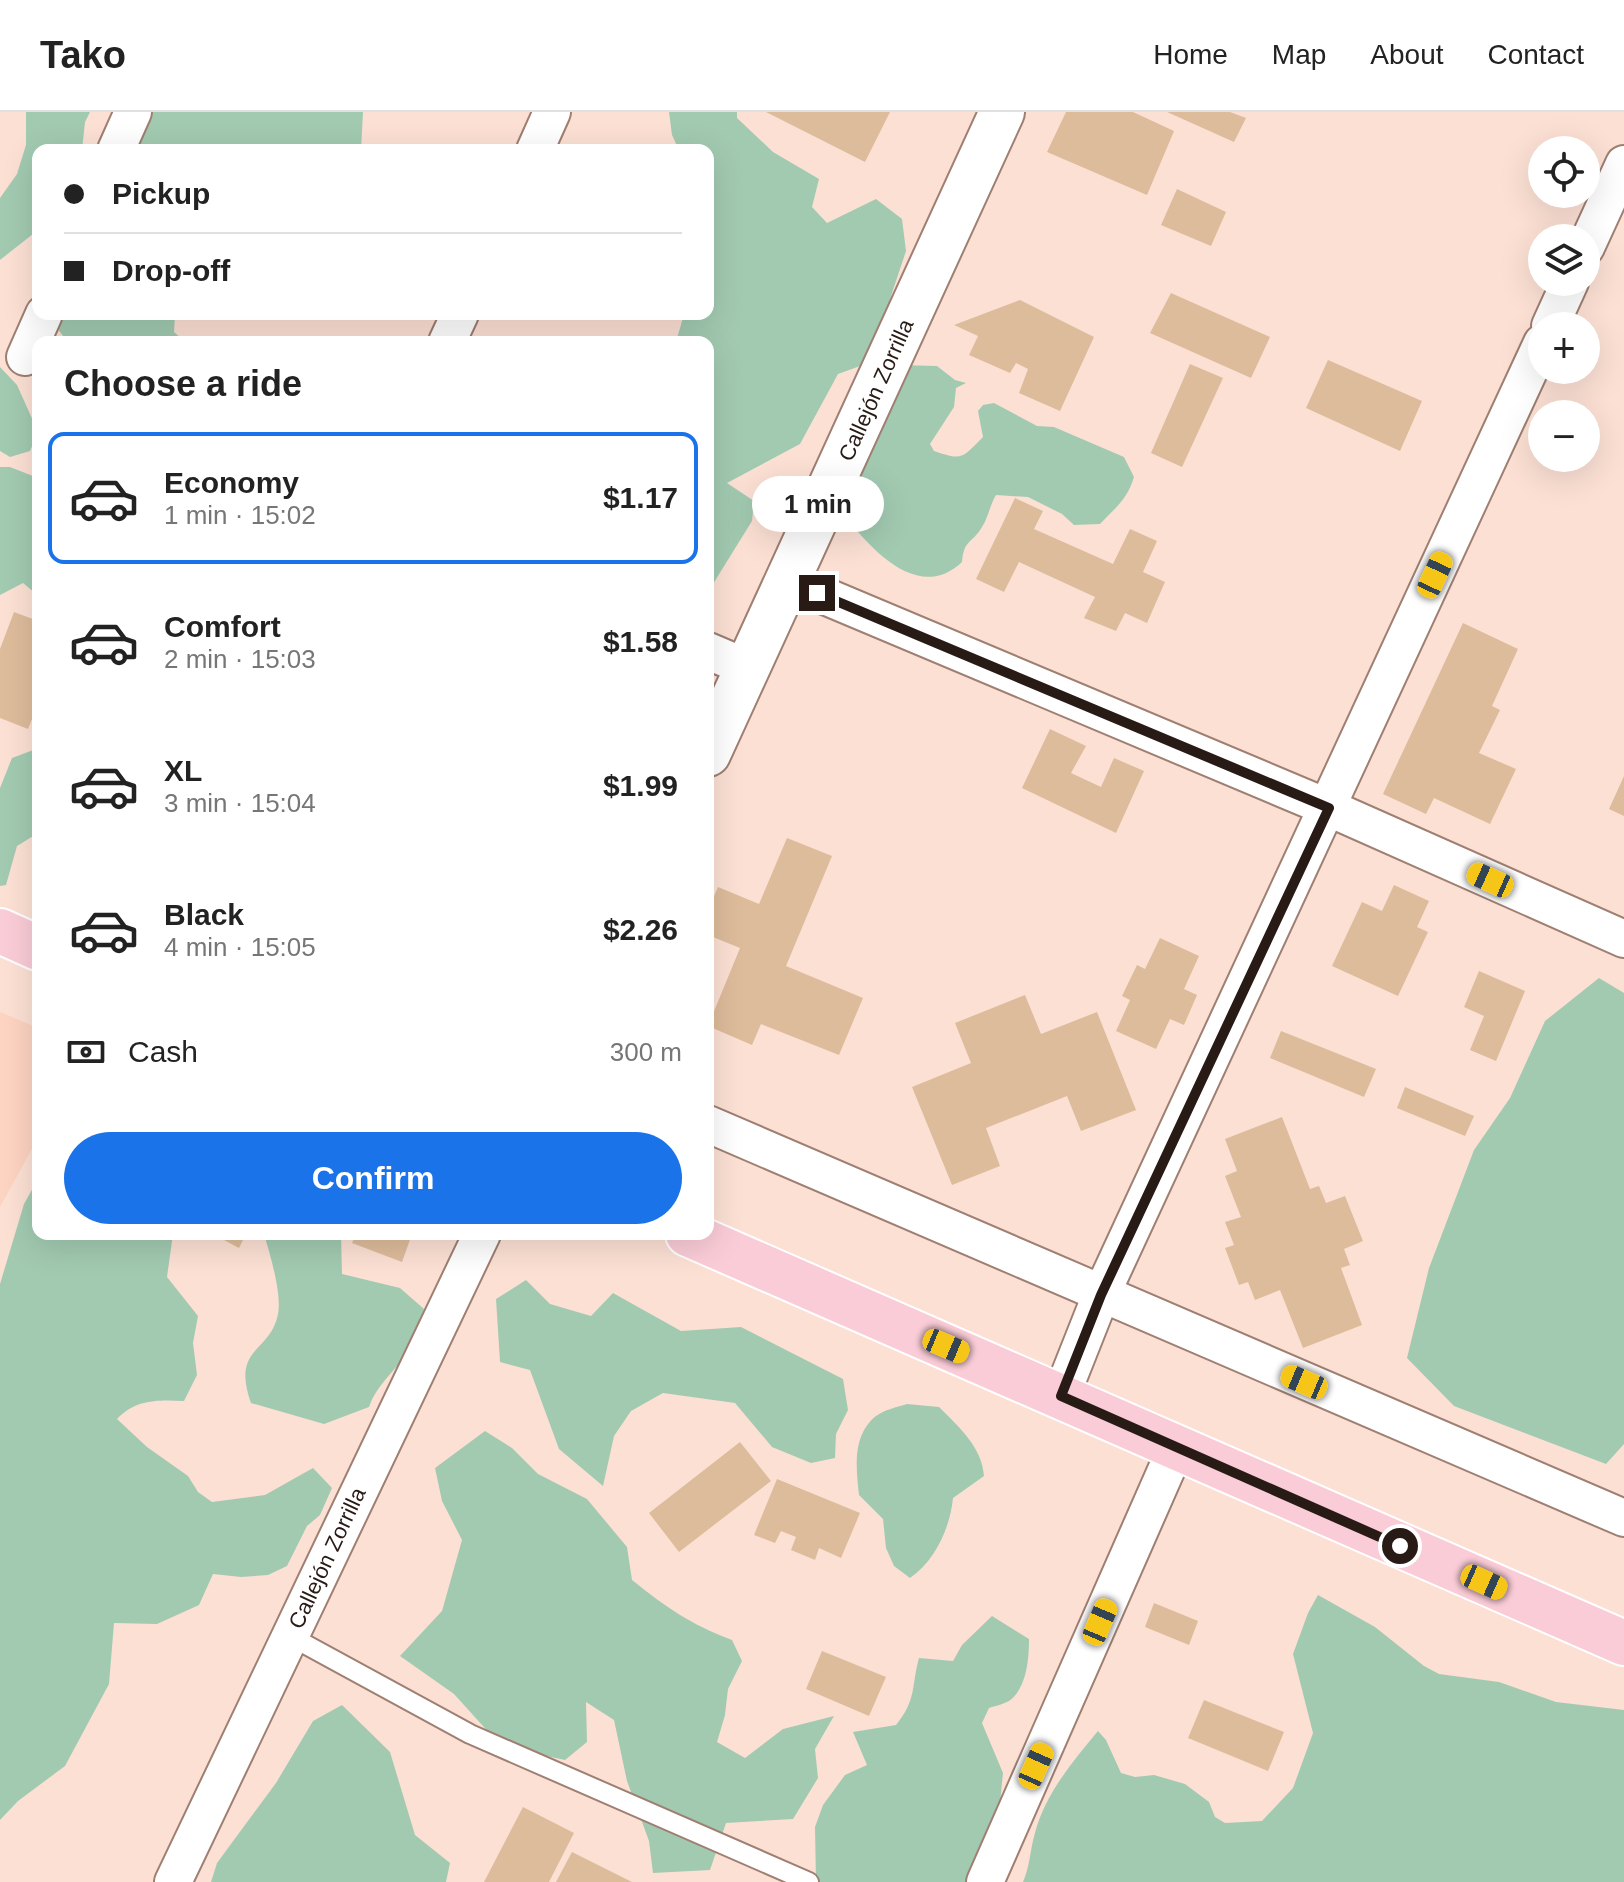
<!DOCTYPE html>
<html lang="en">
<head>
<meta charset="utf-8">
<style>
	body { margin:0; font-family:Helvetica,sans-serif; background:#f6f6f6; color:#222; height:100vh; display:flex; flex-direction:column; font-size:30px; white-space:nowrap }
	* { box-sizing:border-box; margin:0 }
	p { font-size:26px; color:#767676 }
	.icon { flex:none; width:44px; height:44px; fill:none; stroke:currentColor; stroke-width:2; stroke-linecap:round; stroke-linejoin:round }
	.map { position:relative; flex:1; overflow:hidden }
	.details { position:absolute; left:32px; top:224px; width:682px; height:904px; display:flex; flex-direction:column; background:#fff; border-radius:16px; box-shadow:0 8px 32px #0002 }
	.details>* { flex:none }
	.banner { position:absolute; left:32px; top:32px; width:682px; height:176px; border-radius:16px; box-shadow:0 8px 32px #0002; display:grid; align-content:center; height:176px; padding:0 32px; background:#fff }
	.controls { position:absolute; left:1528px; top:24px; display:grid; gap:16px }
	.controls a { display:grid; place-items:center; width:72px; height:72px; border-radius:50%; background:#fff; box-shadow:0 8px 32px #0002; font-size:40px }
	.end { position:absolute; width:36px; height:36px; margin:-18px; border:10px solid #281b16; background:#fff; box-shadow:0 0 0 4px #fff }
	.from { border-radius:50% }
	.bubble { position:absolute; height:56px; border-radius:28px; background:#fff; box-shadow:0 8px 32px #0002; font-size:26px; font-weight:700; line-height:56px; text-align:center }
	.car { position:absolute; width:24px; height:48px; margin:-24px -12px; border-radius:10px; box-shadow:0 0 6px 2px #0007; background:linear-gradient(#f5c518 24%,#345 0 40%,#f5c518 0 76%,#345 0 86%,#f5c518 0) }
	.banner b { display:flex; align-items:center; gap:28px; height:76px; font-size:30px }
	.banner b+b { border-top:2px solid #e0e0e0 }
	.banner i { width:20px; height:20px; background:#222 }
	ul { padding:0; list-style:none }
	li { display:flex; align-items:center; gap:24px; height:132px; margin:0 16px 12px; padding:0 16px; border:4px solid transparent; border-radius:16px }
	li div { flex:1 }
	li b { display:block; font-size:30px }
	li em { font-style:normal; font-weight:700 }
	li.selected { border-color:#1a73e8 }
	li>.icon { width:72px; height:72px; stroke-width:1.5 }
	h2 { padding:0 32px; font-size:36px; line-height:96px }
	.pay { display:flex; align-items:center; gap:20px; height:88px; padding:0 32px; font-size:30px }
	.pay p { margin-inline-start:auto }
	.primary-button { display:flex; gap:16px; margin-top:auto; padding:16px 32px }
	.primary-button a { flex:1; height:92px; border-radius:48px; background:#1a73e8; color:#fff; font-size:32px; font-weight:700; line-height:92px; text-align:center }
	header { display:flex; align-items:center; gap:48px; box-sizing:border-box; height:112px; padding:0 40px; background:#fff; border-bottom:2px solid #e0e0e0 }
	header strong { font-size:38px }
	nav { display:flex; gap:44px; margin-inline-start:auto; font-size:28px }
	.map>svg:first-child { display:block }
</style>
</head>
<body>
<header>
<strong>Tako</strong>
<nav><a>Home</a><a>Map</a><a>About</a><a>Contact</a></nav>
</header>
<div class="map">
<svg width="1624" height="1770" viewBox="0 0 1624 1770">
	<rect width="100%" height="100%" fill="#fce0d4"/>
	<!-- built -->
	<polygon fill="#fdd3c1" points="0,900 38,916 38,1026 0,1095"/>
	<!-- green -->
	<g fill="#a2cab1">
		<polygon points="26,0 90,0 85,10 82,38 38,38 38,118 0,148 0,86 17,62 26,33"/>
		<polygon points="125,0 363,0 361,38 111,38"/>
		<polygon points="669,0 737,0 737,6 773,40 819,67 812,95 827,111 876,87 902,107 906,139 890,187 886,217 874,249 838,262 800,332 727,371 754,389 752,409 708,480 708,230 676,230 684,202 708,202 708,38 679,38 672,23"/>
		<polygon points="53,202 175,202 174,220 185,230 68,230 56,215"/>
		<path d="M900,253L937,254L955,268L966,271L956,276L954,295L930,332L934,339C963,349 962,346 983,325L978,299L983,293L994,291L1037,314L1054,315L1124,345L1134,365C1127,388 1115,396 1100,412L1074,413L1062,402L1028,385L996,383C990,393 988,406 982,415C972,432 964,427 962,450C920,490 874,440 848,408V394L858,359L869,347L875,333L881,301Z"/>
		<polygon points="0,255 17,273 38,320 30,339 10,345 0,339"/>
		<polygon points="0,355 10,355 38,366 38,480 35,481 23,471 0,483"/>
		<polygon points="36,637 38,721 17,734 6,773 0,774 0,676 12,646"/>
		<polygon points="1599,866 1624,881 1624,1332 1606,1352 1454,1294 1407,1246 1429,1156 1474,1038 1510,986 1545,909"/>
		<path d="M38,1067V1122H173L167,1165L198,1204L193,1231L197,1263L184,1289C158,1288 136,1287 117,1307L147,1335L188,1364L198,1380L212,1390L265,1383L313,1356L332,1376L320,1403L307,1414L287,1454L268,1463L241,1465L213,1462L199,1493L157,1512L114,1511L109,1572L65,1654L18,1689L0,1708V1172L24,1092Z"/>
		<path d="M264,1122H341L342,1162L400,1176L424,1197C418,1213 414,1229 405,1244C392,1262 376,1274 369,1295L324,1312L251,1291C231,1234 270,1242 278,1202C282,1182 270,1142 264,1122Z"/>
		<polygon points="526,1168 550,1192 591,1204 613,1181 681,1219 741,1215 843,1267 848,1298 836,1322 835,1346 811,1351 772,1335 735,1291 663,1281 631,1299 614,1324 603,1374 559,1337 530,1258 500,1250 496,1187"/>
		<path d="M907,1292L939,1295C959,1315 982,1335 984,1364L953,1386C950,1416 935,1449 910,1466L894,1454L886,1436L883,1407L859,1383C856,1356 852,1323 876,1304C884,1298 897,1295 907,1292Z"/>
		<path d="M485,1319L512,1336L538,1362L587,1387L627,1435L632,1468C667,1496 690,1512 732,1528L742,1549L728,1577L725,1603L717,1630L745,1646L783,1617L834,1604L815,1637L818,1666L793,1707L726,1711L710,1758L653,1761L649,1729L627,1669L614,1608L586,1590L587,1630L565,1648L528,1640L492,1624L454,1582L400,1544L442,1499L462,1428L442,1389L435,1356Z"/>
		<path d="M1318,1483L1375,1515L1424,1554L1439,1562L1499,1570L1556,1590L1624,1598V1770H1023C1030,1754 1030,1738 1035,1721C1045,1682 1073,1649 1098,1619L1106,1628L1121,1661L1135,1665L1154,1663L1185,1672L1209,1690L1215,1705L1225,1711L1262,1709L1293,1676L1313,1621L1293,1542L1308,1501Z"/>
		<path d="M992,1504L1029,1527C1029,1547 1027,1576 1009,1589C1004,1592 995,1594 989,1596L982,1611L1003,1661L996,1731L969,1770H816L815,1715L823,1693L845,1663L867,1653L853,1620L896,1613C917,1587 911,1575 919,1546L953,1549L962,1533Z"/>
		<polygon points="342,1593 390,1640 415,1723 450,1751 446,1770 211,1770 217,1751 276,1671 313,1609"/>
	</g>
	<!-- building -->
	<g fill="#ddbc9b">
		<polygon points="766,0 890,0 865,50"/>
		<polygon points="1066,0 1133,0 1174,19 1147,83 1047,40"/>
		<polygon points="1167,0 1230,0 1246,6 1234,30"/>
		<polygon points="1177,77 1226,100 1211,134 1161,113"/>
		<polygon points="1171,181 1270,225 1251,266 1150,221"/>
		<polygon points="1020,188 1094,225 1060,299 1019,281 1028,257 1016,251 1010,261 969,243 978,224 954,213"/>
		<polygon points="1328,248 1422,289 1400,339 1306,296"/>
		<polygon points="1190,252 1223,266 1182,355 1151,341"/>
		<polygon points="1015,386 1043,399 1034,417 1113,452 1130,417 1157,429 1143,460 1165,470 1147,511 1125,501 1116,519 1084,506 1095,485 1019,450 1004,480 976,467"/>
		<polygon points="14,500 38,509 38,592 28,617 0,606 0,537"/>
		<polygon points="1463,511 1518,537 1492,594 1500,598 1479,641 1516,657 1490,712 1434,686 1426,702 1383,682"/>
		<polygon points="1050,617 1086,634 1071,661 1101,675 1114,646 1144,659 1116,721 1022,676"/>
		<polygon points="1624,664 1624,704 1609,697"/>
		<polygon points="787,726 832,744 786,854 863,886 839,943 761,912 752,933 708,914 740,836 708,823 708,798 718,775 759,792"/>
		<polygon points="1394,773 1429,789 1417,815 1428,820 1398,884 1332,854 1362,790 1382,799"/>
		<polygon points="1160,826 1199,844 1184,877 1197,883 1184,913 1170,907 1156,937 1116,919 1130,888 1122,884 1137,853 1145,857"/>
		<polygon points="1479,859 1525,879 1496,949 1470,938 1484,904 1464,895"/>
		<polygon points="1025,883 1041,922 1097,900 1136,998 1081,1019 1067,984 986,1016 1000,1054 952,1073 912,975 971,951 955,911"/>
		<polygon points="1281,919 1376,957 1364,985 1270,946"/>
		<polygon points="1405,975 1474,1004 1465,1024 1397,996"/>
		<polygon points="1282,1005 1310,1077 1319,1074 1326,1091 1345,1084 1363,1129 1344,1137 1350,1153 1341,1156 1362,1213 1303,1236 1280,1178 1255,1188 1248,1170 1239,1173 1225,1136 1234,1133 1225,1110 1241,1105 1225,1064 1237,1059 1225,1027"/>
		<polygon points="213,1122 246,1122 239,1136"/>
		<polygon points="356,1122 412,1122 402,1150 352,1131"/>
		<polygon points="740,1330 771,1369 679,1440 649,1401"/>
		<polygon points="777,1367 860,1401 841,1446 819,1436 815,1448 791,1438 796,1425 781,1419 775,1431 754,1423"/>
		<polygon points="1154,1491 1198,1509 1189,1533 1145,1515"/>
		<polygon points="822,1539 886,1565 869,1604 806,1577"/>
		<polygon points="1204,1588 1284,1620 1268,1659 1188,1626"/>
		<polygon points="523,1695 574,1721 549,1770 484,1770"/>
		<polygon points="572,1740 632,1770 556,1770"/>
	</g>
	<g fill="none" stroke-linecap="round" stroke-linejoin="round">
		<!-- service casing -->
		<g stroke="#9e7f72" stroke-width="22">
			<polyline id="service" points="290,1524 470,1622 809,1770"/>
		</g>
		<!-- minor casing -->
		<g stroke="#9e7f72" stroke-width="40">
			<g id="minor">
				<polyline points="116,38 133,0"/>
				<polyline points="535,38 552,0"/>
				<polyline points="1586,135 1624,52"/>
				<polyline points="1550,214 1570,170"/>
				<polyline points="447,230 460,202"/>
				<polyline points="25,245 44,202"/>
				<polyline points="789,469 1329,696 1624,827"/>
				<polyline points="708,539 748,556"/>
				<polyline points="708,1012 1624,1406"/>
				<polyline points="1061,1284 1101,1183 1542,231"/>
				<polyline points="173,1770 482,1122"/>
				<polyline points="985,1770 1176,1336"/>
			</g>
		</g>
		<!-- tertiary casing -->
		<g stroke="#9e7f72" stroke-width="48">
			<polyline id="tertiary" points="708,642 1002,0"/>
		</g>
		<!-- primary casing -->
		<g stroke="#fff" stroke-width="48">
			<g id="primary">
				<polyline points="0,819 38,836"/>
				<polyline points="688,1122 1624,1531"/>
			</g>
		</g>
		<!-- service -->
		<use href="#service" stroke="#fff" stroke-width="18"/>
		<!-- minor -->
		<use href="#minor" stroke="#fff" stroke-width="36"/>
		<!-- tertiary -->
		<use href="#tertiary" stroke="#fff" stroke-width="44"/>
		<!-- primary -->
		<use href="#primary" stroke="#faccd7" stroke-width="44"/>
	</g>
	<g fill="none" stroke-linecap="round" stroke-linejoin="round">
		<!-- route -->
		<polyline stroke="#281b16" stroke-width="10" points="817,481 1329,696 1101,1183 1061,1284 1400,1434"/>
	</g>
	<g text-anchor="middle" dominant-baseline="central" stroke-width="6" stroke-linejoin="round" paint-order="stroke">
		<!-- street labels -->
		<g font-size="22" fill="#281b16" stroke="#fff">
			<text transform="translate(876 278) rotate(-66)">Callejón Zorrilla</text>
			<text transform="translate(327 1446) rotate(-65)">Callejón Zorrilla</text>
		</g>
	</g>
</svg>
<div class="controls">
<a><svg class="icon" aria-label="locate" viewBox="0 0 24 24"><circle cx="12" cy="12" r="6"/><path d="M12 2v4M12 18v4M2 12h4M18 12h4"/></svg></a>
<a><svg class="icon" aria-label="layers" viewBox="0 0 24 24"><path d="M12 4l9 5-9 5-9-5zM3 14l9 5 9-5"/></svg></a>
<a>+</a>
<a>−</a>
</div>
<i class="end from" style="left:1400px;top:1434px"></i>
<i class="end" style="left:817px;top:481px"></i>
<div class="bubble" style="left:752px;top:364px;width:132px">1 min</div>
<i class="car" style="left:1435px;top:463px;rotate:25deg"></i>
<i class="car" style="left:1490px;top:768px;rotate:294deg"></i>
<i class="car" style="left:946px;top:1234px;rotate:113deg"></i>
<i class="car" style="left:1304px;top:1270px;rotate:293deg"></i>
<i class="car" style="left:1484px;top:1470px;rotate:114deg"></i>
<i class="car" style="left:1100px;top:1510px;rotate:23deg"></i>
<i class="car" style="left:1036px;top:1654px;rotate:24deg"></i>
<div class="banner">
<b><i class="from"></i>Pickup</b>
<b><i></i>Drop-off</b>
</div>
<section class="details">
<h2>Choose a ride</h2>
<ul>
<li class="selected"><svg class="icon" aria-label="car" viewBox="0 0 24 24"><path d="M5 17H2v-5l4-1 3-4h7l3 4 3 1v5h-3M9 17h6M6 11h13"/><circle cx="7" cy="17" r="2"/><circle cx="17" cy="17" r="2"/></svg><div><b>Economy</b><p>1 min · 15:02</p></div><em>$1.17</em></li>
<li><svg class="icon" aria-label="car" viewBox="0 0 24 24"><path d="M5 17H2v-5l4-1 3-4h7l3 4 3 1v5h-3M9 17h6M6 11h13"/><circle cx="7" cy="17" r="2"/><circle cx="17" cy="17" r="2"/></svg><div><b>Comfort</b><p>2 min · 15:03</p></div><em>$1.58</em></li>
<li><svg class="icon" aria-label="car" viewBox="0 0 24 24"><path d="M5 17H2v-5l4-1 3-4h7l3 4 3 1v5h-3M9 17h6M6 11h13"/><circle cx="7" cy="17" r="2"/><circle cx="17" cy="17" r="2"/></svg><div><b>XL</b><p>3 min · 15:04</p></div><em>$1.99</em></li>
<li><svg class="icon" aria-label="car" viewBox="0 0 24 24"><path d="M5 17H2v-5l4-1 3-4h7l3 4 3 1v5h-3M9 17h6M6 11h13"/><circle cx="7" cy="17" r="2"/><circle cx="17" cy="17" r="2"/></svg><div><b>Black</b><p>4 min · 15:05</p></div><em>$2.26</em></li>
</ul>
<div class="pay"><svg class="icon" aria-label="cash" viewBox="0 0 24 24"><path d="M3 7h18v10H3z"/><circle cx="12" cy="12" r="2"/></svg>Cash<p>300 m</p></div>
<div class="primary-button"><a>Confirm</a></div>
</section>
</div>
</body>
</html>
